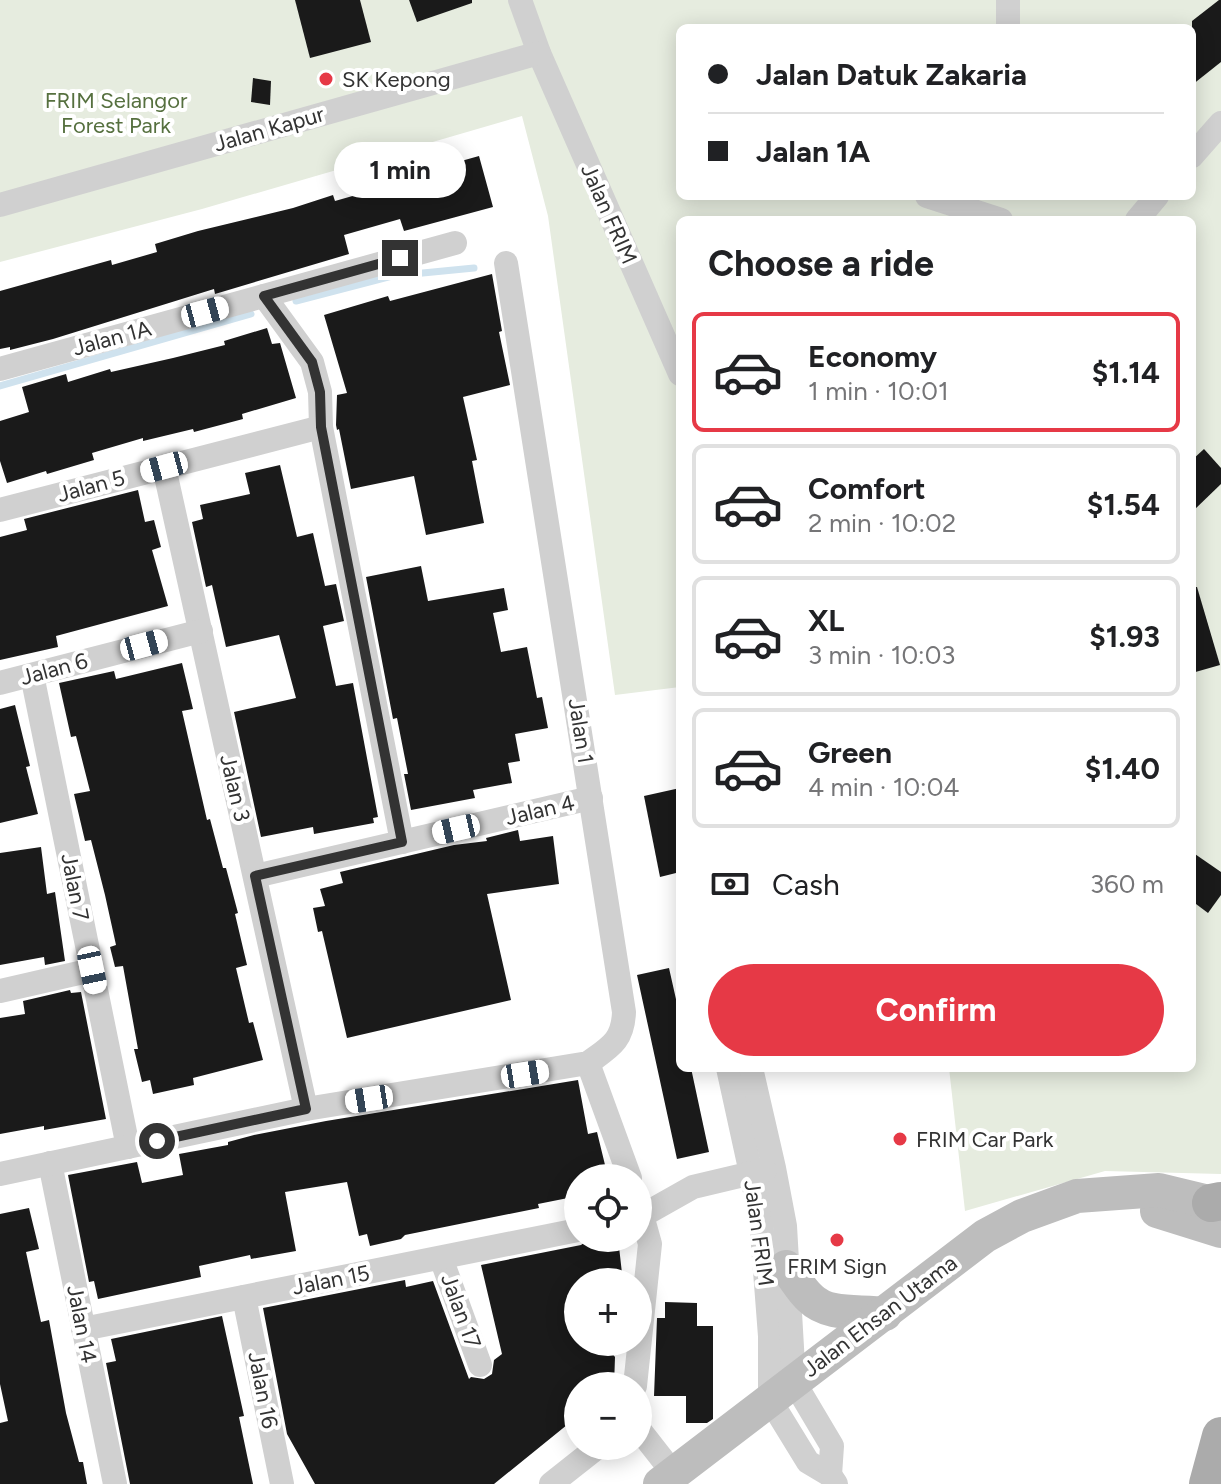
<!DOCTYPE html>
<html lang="en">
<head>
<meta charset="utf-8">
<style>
	body { margin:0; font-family:Figtree,sans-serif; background:#f2f2f2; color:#202124; height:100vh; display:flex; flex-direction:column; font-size:30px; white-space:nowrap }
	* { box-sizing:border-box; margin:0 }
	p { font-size:26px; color:#757577 }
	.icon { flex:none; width:44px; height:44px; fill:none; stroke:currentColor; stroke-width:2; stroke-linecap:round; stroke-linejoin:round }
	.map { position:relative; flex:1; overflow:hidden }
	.drawer { position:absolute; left:676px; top:216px; width:520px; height:856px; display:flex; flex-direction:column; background:#fff; border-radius:12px; box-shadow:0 4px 20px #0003 }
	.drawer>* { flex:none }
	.banner { position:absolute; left:676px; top:24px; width:520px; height:176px; border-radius:12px; box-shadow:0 4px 20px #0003; display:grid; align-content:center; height:176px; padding:0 32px; background:#fff }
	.tools { position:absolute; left:564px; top:1164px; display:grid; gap:16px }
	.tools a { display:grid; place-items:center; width:88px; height:88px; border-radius:50%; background:#fff; box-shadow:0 4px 20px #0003; font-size:40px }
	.end { position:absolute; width:36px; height:36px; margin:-18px; border:10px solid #333; background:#fff; box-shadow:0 0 0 4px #fff }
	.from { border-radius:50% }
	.bubble { position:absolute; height:56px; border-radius:28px; background:#fff; box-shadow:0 4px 20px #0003; font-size:26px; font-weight:700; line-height:56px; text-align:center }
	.car { position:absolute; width:24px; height:48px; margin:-24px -12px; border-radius:10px; box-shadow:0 0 6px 2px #0007; background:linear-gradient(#fff 24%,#345 0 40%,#fff 0 76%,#345 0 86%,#fff 0) }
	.banner b { display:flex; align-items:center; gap:28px; height:76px; font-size:30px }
	.banner b+b { border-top:2px solid #e0e0e0 }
	.banner i { width:20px; height:20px; background:#202124 }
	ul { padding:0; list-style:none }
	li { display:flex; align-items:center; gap:24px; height:120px; margin:0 16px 12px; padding:0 16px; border:4px solid #e0e0e0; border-radius:12px }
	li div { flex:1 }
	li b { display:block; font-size:30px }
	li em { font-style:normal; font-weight:700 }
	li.on { border-color:#e63946 }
	li>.icon { width:72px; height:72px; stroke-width:1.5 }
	h2 { padding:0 32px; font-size:36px; line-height:96px }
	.pay { display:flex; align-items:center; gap:20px; height:88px; padding:0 32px; font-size:30px }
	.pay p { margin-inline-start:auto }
	.primary-button { display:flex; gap:16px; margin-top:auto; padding:16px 32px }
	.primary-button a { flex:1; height:92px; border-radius:48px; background:#e63946; color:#fff; font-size:32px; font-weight:700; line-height:92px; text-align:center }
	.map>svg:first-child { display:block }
</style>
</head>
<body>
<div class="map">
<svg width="1221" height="1484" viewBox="0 0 1221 1484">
	<rect width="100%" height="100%" fill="#fff"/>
	<!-- green -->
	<path fill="#e6ecdf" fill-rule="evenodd" d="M0,0H1221V1174L1105,1171L965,1211L949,1068H1192V220H680V687L615,695L548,216L522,116L202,209L0,262ZM680,28H1192V196H680Z"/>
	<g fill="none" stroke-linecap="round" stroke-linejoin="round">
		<!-- stream -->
		<g stroke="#cfe2ee" stroke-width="7">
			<polyline points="296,301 392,276 474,268"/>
			<polyline points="0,386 251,314"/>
		</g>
	</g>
	<!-- building -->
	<g fill="#1a1a1a">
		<polygon points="295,0 360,0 371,42 310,58"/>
		<polygon points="409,0 472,0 472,3 417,22"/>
		<polygon points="1219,0 1221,0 1221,62 1192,85 1192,21"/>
		<polygon points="253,78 271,81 270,105 251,102"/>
		<polygon points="479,156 493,207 404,231 400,219 344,235 349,254 215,294 214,289 53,339 10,350 10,347 0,349 0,291 111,260 112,265 157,252 155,244 198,231 293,208 333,195 335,201 391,185 390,181"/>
		<polygon points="492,274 502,331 499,332 510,385 463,397 477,460 472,461 484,523 426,535 414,476 351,489 339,429 337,430 336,425 337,395 347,393 324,315 388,296 390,301"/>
		<polygon points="267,328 272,344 280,343 296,398 242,414 243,419 194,432 193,429 143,441 143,438 92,453 94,460 47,474 46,471 7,483 0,461 0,421 29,412 22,387 66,374 68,382 110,369 111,372 173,358 225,345 224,341"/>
		<polygon points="1204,449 1221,468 1221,484 1192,512 1192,460"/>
		<polygon points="280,465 297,537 313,533 325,586 336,584 344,621 323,626 336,686 353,683 378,817 373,818 374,823 314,834 313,827 261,837 234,712 296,698 279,635 226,647 212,585 206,587 192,522 203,519 200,505 250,494 245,473"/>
		<polygon points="138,490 145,522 154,520 161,547 152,550 168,606 56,636 58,647 0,660 0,537 27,530 24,519"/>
		<polygon points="421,566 428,601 504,588 508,610 493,613 501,652 527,647 537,698 542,697 548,728 515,734 520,761 508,763 512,783 473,790 475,798 411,810 404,774 408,774 397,718 393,719 366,577"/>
		<polygon points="1192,587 1197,587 1220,665 1192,673"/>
		<polygon points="182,663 193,709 182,711 207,820 210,819 223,868 226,868 238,913 235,914 247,965 236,968 249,1023 253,1022 263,1060 193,1078 194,1085 153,1094 150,1080 142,1082 134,1049 138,1049 123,966 115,967 110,947 116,945 105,895 91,840 85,841 74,794 90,791 76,736 71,737 59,683 114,671 116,679"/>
		<polygon points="15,705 30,766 26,767 38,814 0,823 0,709"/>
		<polygon points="680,788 680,872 660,877 644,796"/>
		<polygon points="518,830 520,841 553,836 559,884 487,894 511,1000 347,1038 322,931 318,932 313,908 325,906 320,889 343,883 340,872 454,845 487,841 486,838"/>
		<polygon points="41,847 47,894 55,892 65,961 45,965 44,957 0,965 0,853"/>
		<polygon points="1192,852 1221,872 1221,895 1208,913 1192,901"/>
		<polygon points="669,968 680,1017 680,1068 691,1068 709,1152 677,1159 637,975"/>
		<polygon points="70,990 71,993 81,992 106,1119 44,1130 44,1126 0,1134 0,1018 25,1014 23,1001"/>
		<polygon points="578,1080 588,1134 597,1132 606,1169 580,1174 578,1196 538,1204 539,1208 405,1235 401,1239 370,1246 367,1234 359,1236 347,1182 285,1192 296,1251 251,1259 250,1255 199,1266 201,1277 98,1299 94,1281 89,1282 68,1175 137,1162 142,1183 183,1175 179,1154 228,1145 228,1142 254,1135 326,1121"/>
		<polygon points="29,1208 39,1249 26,1252 41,1322 49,1320 66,1413 79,1462 83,1462 87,1484 0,1484 0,1423 8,1421 0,1384 0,1214"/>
		<polygon points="590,1238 618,1238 623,1282 578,1282 578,1342 603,1342 615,1357 614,1386 578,1386 578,1416 494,1484 315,1484 287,1434 263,1308 405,1280 406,1287 433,1281 469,1379 471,1377 484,1379 492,1374 494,1360 502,1354 481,1265 581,1245"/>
		<polygon points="665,1302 697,1303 697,1326 713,1326 713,1419 707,1423 686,1423 686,1396 654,1396 657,1318 665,1318"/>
		<polygon points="222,1316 244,1416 239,1417 253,1484 130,1484 106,1363 116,1361 111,1339"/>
	</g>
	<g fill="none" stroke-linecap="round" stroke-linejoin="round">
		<!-- street -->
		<g stroke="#d0d0d0" stroke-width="24">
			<polyline points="520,0 539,53 680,374"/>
			<polyline points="1008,0 1008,28"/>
			<polyline points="1192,156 1221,123"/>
			<polyline points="927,196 1001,220"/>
			<polyline points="0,205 539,53"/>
			<polyline points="1137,220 1157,196"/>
			<polyline points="264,296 312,362 320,392 321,427 402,842"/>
			<polyline points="0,369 455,243"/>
			<polyline points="164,467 306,1109"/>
			<polyline points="0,510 321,427"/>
			<polyline points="32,675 128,1147"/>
			<polyline points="0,683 201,631"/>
			<polyline points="255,876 591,798"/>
			<polyline points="0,991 92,970"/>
			<polyline points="588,1063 630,1178"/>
			<polyline points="728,1068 761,1219 770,1336 770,1400 808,1462 830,1475 836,1484"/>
			<polyline points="751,1068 774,1168 785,1226 794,1382 832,1446 830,1475"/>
			<polyline points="50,1163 115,1484"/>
			<path d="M0,1174L306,1109L588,1063C610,1047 623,1041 624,1012L506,263"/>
			<polyline points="638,1218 693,1187 765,1170"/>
			<polyline points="441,1258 480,1365"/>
			<polyline points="244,1297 282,1484"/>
			<polyline points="83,1329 578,1230"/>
			<polyline points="635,1386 650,1244 638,1201"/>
			<polyline points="638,1428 674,1474"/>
			<polyline points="551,1484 599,1446"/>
		</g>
		<!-- secondary -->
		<g stroke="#bdbdbd" stroke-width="34">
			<polyline points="1157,1211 1221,1231"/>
			<path d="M786,1267C794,1277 801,1290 810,1298C829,1317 860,1310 885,1314"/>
			<polyline points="660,1484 985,1236 1022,1216 1077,1196 1159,1190 1221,1205"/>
		</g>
		<!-- primary -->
		<g stroke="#ababab" stroke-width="38">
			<polyline points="1211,1203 1221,1201"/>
			<polyline points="1208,1484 1221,1436"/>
		</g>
	</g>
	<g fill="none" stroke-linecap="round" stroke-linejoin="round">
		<!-- route -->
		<polyline stroke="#333" stroke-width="10" points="157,1141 306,1109 255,876 402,842 321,427 320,392 312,362 264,296 400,258"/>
	</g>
	<!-- markers -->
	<g fill="#e63946" stroke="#fff" stroke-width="3">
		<circle cx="326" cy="79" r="8"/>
		<circle cx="900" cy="1139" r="8"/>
		<circle cx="837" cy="1240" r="8"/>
	</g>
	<g text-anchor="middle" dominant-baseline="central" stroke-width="8" stroke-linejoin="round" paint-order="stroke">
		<!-- poi labels -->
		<g font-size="22" fill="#333" stroke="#fff" text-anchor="start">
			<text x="342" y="79">SK Kepong</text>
			<text x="916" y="1139">FRIM Car Park</text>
			<text x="837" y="1266" text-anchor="middle">FRIM Sign</text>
		</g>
		<!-- park labels -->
		<g font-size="22" fill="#56703f" stroke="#fff">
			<text x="116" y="100">FRIM Selangor<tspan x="116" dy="25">Forest Park</tspan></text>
		</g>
		<!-- street labels -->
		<g font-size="22" fill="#333" stroke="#fff">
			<text transform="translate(269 129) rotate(-16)">Jalan Kapur</text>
			<text transform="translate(609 214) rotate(66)">Jalan FRIM</text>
			<text transform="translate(112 338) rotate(-15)">Jalan 1A</text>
			<text transform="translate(91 486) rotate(-15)">Jalan 5</text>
			<text transform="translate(54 669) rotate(-15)">Jalan 6</text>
			<text transform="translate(581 731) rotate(81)">Jalan 1</text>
			<text transform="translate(235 788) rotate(77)">Jalan 3</text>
			<text transform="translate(540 810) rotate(-13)">Jalan 4</text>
			<text transform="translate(75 887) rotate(79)">Jalan 7</text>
			<text transform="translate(759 1233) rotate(82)">Jalan FRIM</text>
			<text transform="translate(331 1280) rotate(-11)">Jalan 15</text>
			<text transform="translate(461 1311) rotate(70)">Jalan 17</text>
			<text transform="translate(880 1316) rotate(-37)">Jalan Ehsan Utama</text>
			<text transform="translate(82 1324) rotate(79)">Jalan 14</text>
			<text transform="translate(263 1390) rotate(79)">Jalan 16</text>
		</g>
	</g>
</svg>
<div class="tools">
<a><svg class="icon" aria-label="locate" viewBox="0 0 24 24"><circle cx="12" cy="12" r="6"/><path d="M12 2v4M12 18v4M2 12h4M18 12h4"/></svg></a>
<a>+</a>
<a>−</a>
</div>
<i class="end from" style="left:157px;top:1141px"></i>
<i class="end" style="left:400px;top:258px"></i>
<div class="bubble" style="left:334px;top:142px;width:132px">1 min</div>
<i class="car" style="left:205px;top:312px;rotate:75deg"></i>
<i class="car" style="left:164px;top:467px;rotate:255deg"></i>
<i class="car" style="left:144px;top:645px;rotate:75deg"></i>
<i class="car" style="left:456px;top:829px;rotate:257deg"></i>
<i class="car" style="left:92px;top:970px;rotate:168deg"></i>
<i class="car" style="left:525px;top:1074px;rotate:81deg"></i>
<i class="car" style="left:369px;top:1099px;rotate:261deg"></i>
<div class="banner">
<b><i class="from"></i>Jalan Datuk Zakaria</b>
<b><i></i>Jalan 1A</b>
</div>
<section class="drawer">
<h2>Choose a ride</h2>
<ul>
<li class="on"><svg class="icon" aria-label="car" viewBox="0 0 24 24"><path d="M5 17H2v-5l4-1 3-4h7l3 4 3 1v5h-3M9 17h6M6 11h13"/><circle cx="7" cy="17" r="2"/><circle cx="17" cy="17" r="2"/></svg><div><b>Economy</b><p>1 min · 10:01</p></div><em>$1.14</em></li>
<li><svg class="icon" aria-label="car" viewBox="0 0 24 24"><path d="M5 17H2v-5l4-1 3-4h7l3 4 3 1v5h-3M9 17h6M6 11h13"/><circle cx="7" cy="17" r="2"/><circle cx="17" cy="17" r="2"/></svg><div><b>Comfort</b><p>2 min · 10:02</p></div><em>$1.54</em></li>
<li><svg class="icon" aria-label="car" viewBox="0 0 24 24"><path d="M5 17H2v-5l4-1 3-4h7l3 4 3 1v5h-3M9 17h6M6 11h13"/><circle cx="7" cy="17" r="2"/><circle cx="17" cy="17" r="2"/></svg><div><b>XL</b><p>3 min · 10:03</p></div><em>$1.93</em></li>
<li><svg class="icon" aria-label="car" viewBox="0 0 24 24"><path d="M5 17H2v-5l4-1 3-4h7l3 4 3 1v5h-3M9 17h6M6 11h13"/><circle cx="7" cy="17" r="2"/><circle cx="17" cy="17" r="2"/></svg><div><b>Green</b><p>4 min · 10:04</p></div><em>$1.40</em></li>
</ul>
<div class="pay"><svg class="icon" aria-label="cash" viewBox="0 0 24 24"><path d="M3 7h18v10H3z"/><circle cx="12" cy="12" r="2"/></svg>Cash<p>360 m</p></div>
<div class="primary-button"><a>Confirm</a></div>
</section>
</div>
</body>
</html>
